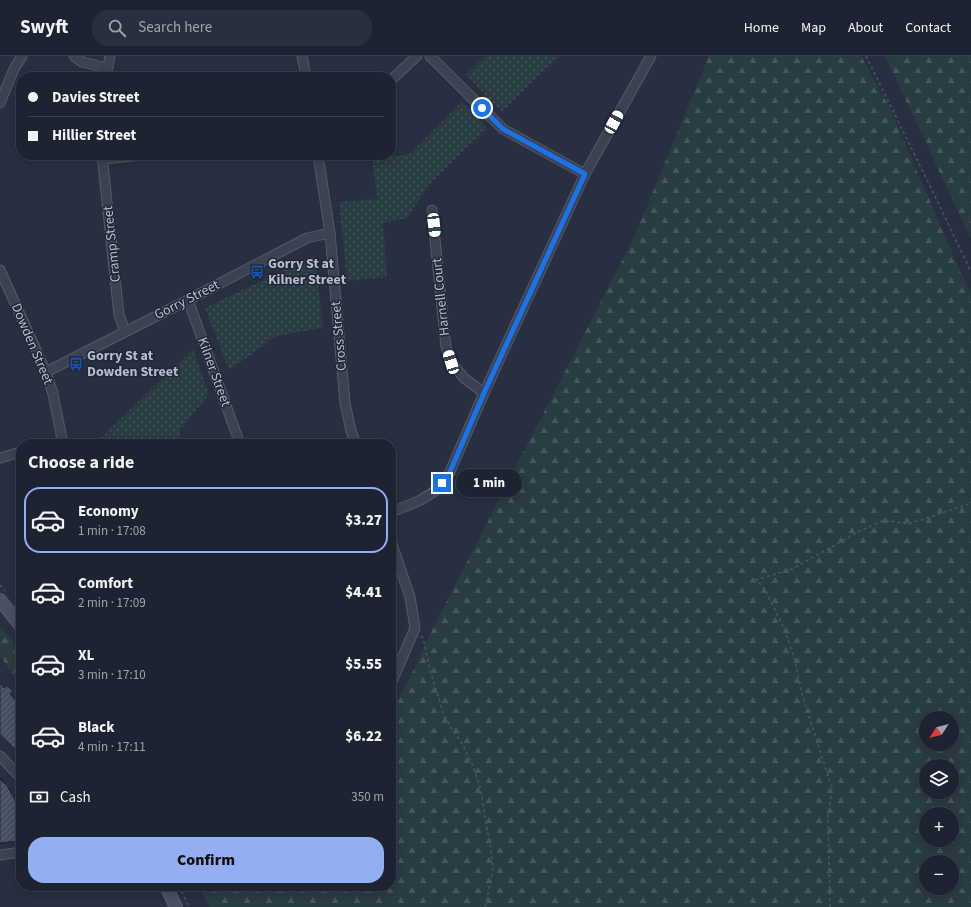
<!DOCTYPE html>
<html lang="en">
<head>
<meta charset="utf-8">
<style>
	body { margin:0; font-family:"Source Sans 3",sans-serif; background:#2a2f3d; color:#f1f3f6; height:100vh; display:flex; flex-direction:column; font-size:15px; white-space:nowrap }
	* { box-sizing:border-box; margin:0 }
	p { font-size:13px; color:#a0a4ab }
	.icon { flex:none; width:22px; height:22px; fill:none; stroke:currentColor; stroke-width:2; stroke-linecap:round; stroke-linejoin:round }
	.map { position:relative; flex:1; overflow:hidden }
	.sheet { position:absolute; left:16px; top:383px; width:380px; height:452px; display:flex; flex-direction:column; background:#1d2331; border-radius:16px; box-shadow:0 2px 10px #0003,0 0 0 1px #3b404d }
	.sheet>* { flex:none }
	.guide { position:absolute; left:16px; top:16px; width:380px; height:88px; border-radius:16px; box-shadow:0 2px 10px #0003,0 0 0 1px #3b404d; display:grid; align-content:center; height:88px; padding:0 12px; background:#1d2331 }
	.needle { width:26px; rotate:234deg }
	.controls { position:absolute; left:919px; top:655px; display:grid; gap:8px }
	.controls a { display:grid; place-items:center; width:40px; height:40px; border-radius:50%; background:#1d2331; box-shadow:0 2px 10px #0003,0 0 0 1px #3b404d; font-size:20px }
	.end { position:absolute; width:18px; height:18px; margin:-9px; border:5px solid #1a73e8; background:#fff; box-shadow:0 0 0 2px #fff }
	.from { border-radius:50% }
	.bubble { position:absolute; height:28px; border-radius:14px; background:#1d2331; box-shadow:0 2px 10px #0003,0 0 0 1px #3b404d; font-size:13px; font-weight:800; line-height:28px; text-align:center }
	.car { position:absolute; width:12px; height:24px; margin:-12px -6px; border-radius:5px; box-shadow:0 0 3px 1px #0007; background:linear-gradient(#fff 24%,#345 0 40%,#fff 0 76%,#345 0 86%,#fff 0) }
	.guide b { display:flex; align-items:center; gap:14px; height:38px; font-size:15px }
	.guide b+b { border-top:1px solid #3b404d }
	.guide i { width:10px; height:10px; background:#f1f3f6 }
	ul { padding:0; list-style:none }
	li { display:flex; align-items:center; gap:12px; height:66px; margin:0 8px 6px; padding:0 4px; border:2px solid transparent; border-radius:16px }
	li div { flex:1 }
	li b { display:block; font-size:15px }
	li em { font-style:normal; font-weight:800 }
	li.selected { border-color:#94aef4 }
	li>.icon { width:36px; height:36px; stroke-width:1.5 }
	h2 { padding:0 12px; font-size:18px; line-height:48px }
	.pay { display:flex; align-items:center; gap:10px; height:44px; padding:0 12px; font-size:15px }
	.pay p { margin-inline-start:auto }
	.primary-button { display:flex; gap:8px; margin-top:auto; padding:8px 12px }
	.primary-button a { flex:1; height:46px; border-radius:16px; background:#94aef4; color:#111; font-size:16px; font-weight:800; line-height:46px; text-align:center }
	header { display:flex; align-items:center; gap:24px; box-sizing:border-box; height:56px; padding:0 20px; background:#1d2331; border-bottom:1px solid #3b404d }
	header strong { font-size:19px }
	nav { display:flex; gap:22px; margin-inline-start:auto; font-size:14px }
	.search { width:280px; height:36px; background:#2a2f3d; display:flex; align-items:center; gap:10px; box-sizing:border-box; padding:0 14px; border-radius:16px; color:#a0a4ab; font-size:15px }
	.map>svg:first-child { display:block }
</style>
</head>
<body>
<header>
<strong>Swyft</strong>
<div class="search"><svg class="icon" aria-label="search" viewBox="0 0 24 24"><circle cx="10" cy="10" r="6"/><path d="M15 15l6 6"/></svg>Search here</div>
<nav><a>Home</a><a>Map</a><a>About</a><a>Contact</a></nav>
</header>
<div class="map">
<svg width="971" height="851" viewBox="0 0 971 851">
	<defs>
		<pattern id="grass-dots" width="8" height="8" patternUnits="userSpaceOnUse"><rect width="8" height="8" fill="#293c42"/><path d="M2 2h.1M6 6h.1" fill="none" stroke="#46565c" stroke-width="1.8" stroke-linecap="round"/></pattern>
		<pattern id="forest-firs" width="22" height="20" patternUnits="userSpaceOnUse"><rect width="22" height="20" fill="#293c42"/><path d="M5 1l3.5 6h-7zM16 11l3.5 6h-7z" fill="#46565c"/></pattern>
		<pattern id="building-hatch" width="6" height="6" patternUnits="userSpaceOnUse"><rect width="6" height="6" fill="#464f62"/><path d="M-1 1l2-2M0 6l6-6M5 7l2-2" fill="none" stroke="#5f6677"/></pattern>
	</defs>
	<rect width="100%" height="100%" fill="#272f41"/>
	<!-- grass -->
	<g fill="url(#grass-dots)">
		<polygon points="485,0 559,0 502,56 466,19"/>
		<polygon points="462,46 487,72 428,130 407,162 383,167 387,221 347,225 339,146 377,143 372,102 410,98"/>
		<polygon points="311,201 315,202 323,272 277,280 229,314 205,252"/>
		<polygon points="193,293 209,338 179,375 183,388 95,388"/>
	</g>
	<!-- forest -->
	<g fill="url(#forest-firs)" fill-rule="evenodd">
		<path d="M709,0H861L889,50L971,240V851H210L198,830H391V654L410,622L431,576L635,179ZM926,662H952V688H926ZM926,710H952V736H926ZM926,758H952V784H926ZM926,806H952V832H926Z"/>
		<polygon points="885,0 971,0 971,183"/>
		<polygon points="0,570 21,595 21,632 0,599"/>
	</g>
	<!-- shadow -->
	<polygon fill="#0007" points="0,721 12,736 10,737 17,747 21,765 17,766 19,781 18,782 18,785 0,788"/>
	<!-- building -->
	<g fill="url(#building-hatch)" stroke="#222938">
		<polygon points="0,627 4,632 7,630 13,635 10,638 21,651 21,699 0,678"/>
		<polygon points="0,723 5,728 6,728 16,746 20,765 16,765 18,781 17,781 17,785 0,787"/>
	</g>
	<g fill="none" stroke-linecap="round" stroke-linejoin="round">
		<!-- street casing -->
		<g stroke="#535a68" stroke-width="11">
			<g id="street">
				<polyline points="74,0 82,6 107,12"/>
				<polyline points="302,0 306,21"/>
				<polyline points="430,0 503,73 585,118"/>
				<polyline points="106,21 110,0"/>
				<polyline points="391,24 417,0"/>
				<polyline points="0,47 14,13 22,0"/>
				<polyline points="102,99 119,259 125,275"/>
				<polyline points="318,99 330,177 345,347 351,375 356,388"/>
				<polyline points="103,103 143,99"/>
				<polyline points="432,154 446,291 451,306 464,322 484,337"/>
				<polyline points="0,214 46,316 53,338 63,388"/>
				<polyline points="188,244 240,388"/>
				<polyline points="46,316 188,244 307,182 330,177"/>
				<polyline points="0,402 21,396"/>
				<polyline points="391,456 419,445 435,435 449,418 484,337 585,118 651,0"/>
				<polyline points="391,485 410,541 415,572 391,628"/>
				<polyline points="0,700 21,722"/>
				<polyline points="0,799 21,796"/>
			</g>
		</g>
		<!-- secondary casing -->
		<g stroke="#535a68" stroke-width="14">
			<g id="secondary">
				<polyline points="0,544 21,570"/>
				<polyline points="166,830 176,851"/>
			</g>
		</g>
		<!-- path -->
		<g stroke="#47595e" stroke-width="1.5" stroke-dasharray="3 3" stroke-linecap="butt">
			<polyline points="866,0 934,138 971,216"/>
			<polyline points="0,529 5,535"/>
			<polyline points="421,580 423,582 430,614 443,656 450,670 463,689 473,710 480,731 492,801 493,815 485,851"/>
			<polyline points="179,830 189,851"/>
			<polyline points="830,851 828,761 832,732 803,642 794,601 783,570 764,532 756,524 792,513 858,476 884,464 909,468 971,447"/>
		</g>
		<!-- street -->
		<use href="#street" stroke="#3b4251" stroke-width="9"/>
		<!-- secondary -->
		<use href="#secondary" stroke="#4a5063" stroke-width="12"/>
	</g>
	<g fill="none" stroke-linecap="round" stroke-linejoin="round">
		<!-- route -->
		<polyline stroke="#1a73e8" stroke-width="5" points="442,427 449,418 484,337 585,118 503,73 482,52"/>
	</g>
	<!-- icons -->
	<defs>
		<g id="bus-bare" transform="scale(1.08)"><path d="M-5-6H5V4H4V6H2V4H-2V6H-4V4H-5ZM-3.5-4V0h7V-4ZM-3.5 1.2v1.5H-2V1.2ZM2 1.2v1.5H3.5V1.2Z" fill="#1a4fb4" stroke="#202736" stroke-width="2.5" paint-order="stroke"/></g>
	</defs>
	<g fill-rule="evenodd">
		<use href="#bus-bare" x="257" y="216"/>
		<use href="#bus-bare" x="76" y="308"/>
	</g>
	<g text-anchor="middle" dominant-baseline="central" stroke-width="3" stroke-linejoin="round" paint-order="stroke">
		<!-- street labels -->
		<g font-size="14" fill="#b8bdcb" stroke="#202736">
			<text transform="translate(112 188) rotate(-96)">Cramp Street</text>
			<text transform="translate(441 241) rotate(-96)">Harnell Court</text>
			<text transform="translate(187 244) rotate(-27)">Gorry Street</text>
			<text transform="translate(339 280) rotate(-95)">Cross Street</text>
			<text transform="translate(32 288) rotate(67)">Dowden Street</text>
			<text transform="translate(214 316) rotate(70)">Kilner Street</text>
		</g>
		<!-- poi labels -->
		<g font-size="14" font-weight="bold" fill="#b8bdcb" stroke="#202736" text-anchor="start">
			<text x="268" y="208">Gorry St at<tspan x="268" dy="16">Kilner Street</tspan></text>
			<text x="87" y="300">Gorry St at<tspan x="87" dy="16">Dowden Street</tspan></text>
		</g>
	</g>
</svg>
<div class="controls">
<a><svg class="needle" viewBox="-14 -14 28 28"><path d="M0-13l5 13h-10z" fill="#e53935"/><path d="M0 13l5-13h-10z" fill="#a0a4ab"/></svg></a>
<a><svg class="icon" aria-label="layers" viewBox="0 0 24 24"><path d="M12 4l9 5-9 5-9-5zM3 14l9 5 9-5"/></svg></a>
<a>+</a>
<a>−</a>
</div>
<i class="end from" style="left:482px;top:52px"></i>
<i class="end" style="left:442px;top:427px"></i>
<div class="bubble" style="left:456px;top:413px;width:66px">1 min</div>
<i class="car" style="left:614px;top:66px;rotate:29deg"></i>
<i class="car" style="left:434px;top:169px;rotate:174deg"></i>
<i class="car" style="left:451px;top:306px;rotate:343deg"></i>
<div class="guide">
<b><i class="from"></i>Davies Street</b>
<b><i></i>Hillier Street</b>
</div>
<section class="sheet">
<h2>Choose a ride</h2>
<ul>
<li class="selected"><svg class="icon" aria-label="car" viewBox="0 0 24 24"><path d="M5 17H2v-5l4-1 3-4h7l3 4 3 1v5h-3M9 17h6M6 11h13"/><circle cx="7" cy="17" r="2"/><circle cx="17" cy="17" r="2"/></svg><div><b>Economy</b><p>1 min · 17:08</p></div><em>$3.27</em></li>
<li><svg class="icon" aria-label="car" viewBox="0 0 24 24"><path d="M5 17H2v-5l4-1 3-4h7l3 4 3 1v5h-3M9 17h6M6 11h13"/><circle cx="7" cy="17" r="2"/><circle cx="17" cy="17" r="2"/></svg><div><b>Comfort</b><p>2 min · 17:09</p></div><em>$4.41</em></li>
<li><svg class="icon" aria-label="car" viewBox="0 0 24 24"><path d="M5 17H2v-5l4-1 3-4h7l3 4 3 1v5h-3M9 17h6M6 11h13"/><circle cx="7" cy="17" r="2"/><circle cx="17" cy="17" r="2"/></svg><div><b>XL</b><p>3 min · 17:10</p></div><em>$5.55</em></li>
<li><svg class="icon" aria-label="car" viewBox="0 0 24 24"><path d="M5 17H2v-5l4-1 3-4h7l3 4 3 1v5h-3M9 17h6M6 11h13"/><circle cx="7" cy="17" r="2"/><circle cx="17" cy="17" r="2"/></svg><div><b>Black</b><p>4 min · 17:11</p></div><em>$6.22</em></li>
</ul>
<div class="pay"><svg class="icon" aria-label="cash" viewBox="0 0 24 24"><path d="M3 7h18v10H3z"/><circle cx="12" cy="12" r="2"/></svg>Cash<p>350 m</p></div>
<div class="primary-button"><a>Confirm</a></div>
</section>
</div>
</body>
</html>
